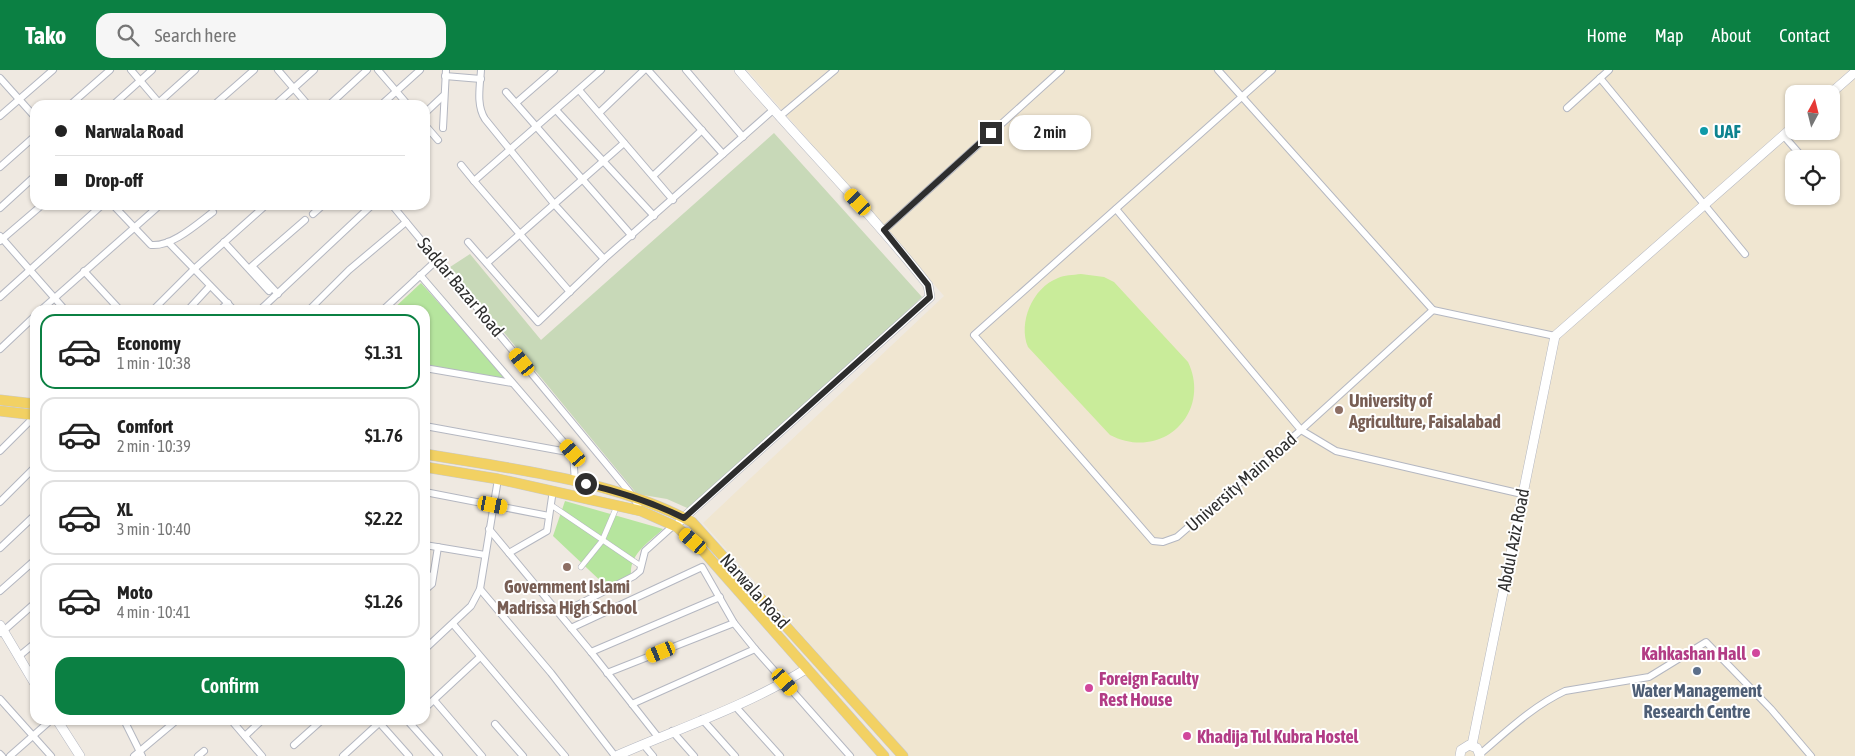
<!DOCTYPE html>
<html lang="en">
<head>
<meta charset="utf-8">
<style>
	body { margin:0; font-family:"Asap Condensed",sans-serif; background:#f6f6f6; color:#222; height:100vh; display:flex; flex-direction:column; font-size:19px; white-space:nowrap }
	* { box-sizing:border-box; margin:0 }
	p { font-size:16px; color:#767676 }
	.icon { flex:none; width:28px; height:28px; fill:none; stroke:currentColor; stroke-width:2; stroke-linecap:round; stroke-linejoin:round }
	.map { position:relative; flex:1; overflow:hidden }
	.drawer { position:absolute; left:30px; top:235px; width:400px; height:420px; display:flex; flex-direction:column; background:#fff; border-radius:15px; box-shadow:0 1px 4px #0004 }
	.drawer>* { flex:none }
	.hud { position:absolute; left:30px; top:30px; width:400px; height:110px; border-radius:15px; box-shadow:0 1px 4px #0004; display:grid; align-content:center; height:110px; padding:0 25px; background:#fff }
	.needle { width:32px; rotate:7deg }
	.tools { position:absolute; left:1785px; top:15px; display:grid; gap:10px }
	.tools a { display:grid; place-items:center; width:55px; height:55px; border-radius:10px; background:#fff; box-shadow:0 1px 4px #0004; font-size:25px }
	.end { position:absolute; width:22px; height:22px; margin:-11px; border:6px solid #2e2e2e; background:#fff; box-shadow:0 0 0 2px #fff }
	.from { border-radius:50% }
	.bubble { position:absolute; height:35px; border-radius:15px; background:#fff; box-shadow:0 1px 4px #0004; font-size:16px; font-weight:600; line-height:35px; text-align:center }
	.car { position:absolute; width:15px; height:30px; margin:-15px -8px; border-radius:6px; box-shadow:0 0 4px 1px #0007; background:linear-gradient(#f5c518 24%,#345 0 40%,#f5c518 0 76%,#345 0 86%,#f5c518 0) }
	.hud b { display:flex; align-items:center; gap:18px; height:48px; font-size:19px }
	.hud b+b { border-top:1px solid #e0e0e0 }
	.hud i { width:12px; height:12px; background:#222 }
	ul { padding:9px 0 0; list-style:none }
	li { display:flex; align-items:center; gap:15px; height:75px; margin:0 10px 8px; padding:0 15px; border:2px solid #e0e0e0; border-radius:15px }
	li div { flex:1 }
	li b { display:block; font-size:19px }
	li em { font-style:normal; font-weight:600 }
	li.selected { border-color:#0b8043 }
	li>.icon { width:45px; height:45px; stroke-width:1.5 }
	.action { display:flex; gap:10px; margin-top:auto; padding:10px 25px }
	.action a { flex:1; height:58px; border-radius:15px; background:#0b8043; color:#fff; font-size:20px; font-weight:600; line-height:58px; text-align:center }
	header { display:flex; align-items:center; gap:30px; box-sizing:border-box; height:70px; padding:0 25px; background:#0b8043; color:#fff }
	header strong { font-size:24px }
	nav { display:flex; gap:28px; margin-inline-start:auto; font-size:18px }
	.search { width:350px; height:45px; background:#f6f6f6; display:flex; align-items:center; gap:12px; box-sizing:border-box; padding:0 18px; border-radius:15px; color:#767676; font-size:19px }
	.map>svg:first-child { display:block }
</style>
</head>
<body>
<header>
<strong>Tako</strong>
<div class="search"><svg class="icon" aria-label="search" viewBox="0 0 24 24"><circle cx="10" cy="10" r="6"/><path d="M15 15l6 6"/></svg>Search here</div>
<nav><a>Home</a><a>Map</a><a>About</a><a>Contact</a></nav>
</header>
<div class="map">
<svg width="1855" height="686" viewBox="0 0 1855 686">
	<rect width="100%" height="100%" fill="#efe9e1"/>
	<!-- education -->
	<path fill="#f0e6d1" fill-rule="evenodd" d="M747,0H1855V686H909L703,453L944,226ZM1794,24H1831V61H1794ZM1794,89H1831V126H1794Z"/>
	<!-- green -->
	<g fill="#b6e59e">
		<polygon points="421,213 513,316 425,300 425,240 392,240"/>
		<path d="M565,431L663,459C648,473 629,484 631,506L607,517L553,466Z"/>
	</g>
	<!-- cemetery -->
	<polygon fill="#c8d9b8" points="774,63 922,227 694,441 667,429 637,424 450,197 470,184 541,270"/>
	<!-- pitch -->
	<path fill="#c9ec9a" d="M1081,204L1104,207L1114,212L1188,292C1212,342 1163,392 1110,365L1028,277C1018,253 1032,218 1058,208C1064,205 1073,205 1081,204Z"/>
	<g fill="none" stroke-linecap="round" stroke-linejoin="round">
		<!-- pedestrian casing -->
		<g stroke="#b4b7c1" stroke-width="6">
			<g id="pedestrian">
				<polyline points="551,435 641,496"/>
				<polyline points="581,497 602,471 617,436"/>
				<polyline points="425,504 433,506"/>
			</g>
		</g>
		<!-- minor casing -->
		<g stroke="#b4b7c1" stroke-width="8">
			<g id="minor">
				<polyline points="131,0 160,34"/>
				<polyline points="278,0 308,35"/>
				<polyline points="378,0 408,35"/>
				<path d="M481,0C480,16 476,35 485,49L555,135L604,189"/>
				<polyline points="648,0 723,84"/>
				<polyline points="686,0 743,67"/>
				<polyline points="1218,0 1433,240"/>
				<polyline points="1272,0 974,265 1153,471 1163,472 1177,467 1301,360 1433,240 1555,266"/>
				<polyline points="445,6 481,9"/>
				<polyline points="0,8 35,47"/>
				<polyline points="1600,8 1745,184"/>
				<polyline points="579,20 673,130"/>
				<polyline points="506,22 632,166"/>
				<polyline points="516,33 554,0"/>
				<polyline points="70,35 110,0"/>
				<polyline points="113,35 152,0"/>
				<polyline points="156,35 195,0"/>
				<polyline points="214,35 254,0"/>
				<polyline points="275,35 314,0"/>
				<polyline points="329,35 367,0"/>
				<polyline points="381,35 420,0"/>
				<polyline points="1567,38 1609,0"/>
				<polyline points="556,40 654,146"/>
				<polyline points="425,43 443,26"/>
				<polyline points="599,43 644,0"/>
				<polyline points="0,46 53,0"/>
				<polyline points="779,47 835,0"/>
				<polyline points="425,55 438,70"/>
				<polyline points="443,58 446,0"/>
				<polyline points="1783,65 1804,89"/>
				<polyline points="461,95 474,111 601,0"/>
				<polyline points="0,97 35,66"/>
				<polyline points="653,106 702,60"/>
				<polyline points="474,111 570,222"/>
				<path d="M113,135L151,175C172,177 197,154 213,142"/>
				<polyline points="392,135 632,425 641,441"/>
				<polyline points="0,138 35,106"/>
				<polyline points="1116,139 1301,360 1336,381 1522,424"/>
				<polyline points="313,144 323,135"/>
				<polyline points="884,160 1061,0"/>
				<polyline points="0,166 65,240"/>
				<polyline points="0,171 42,135"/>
				<polyline points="168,172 234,240"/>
				<polyline points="224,172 269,221"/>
				<polyline points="468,172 538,252 604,189 773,40"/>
				<polyline points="487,193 624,73"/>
				<polyline points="84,201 120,240"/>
				<polyline points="420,205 573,383 575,412"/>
				<polyline points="278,224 252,196 305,150"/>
				<polyline points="0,227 102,135"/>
				<polyline points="41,240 160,135"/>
				<polyline points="153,240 193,200 266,135"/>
				<polyline points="188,240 210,216"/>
				<polyline points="220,240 228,233"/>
				<polyline points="260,240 372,135"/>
				<polyline points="309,240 349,200 406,152"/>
				<polyline points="383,240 438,189"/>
				<polyline points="0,279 35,246"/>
				<polyline points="425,298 512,313"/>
				<polyline points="425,356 573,383"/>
				<polyline points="0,381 35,346"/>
				<polyline points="425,422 549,446"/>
				<polyline points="0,432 35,397"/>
				<polyline points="489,459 591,582 658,667"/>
				<polyline points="425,475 485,485"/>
				<polyline points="0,478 35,445"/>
				<polyline points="509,483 547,461 553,420"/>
				<polyline points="480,519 551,603 615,686"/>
				<polyline points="425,520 432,514 438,477"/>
				<polyline points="0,521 35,490"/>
				<polyline points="560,544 634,506 640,501 645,481 674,455"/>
				<polyline points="453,554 565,686"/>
				<polyline points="571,558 702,497 734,553 755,579 850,686"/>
				<polyline points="1,563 35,533"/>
				<polyline points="425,579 471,536 480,519 498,409"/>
				<polyline points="591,582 720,527"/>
				<polyline points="18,587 35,573"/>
				<polyline points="607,603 734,553"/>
				<polyline points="0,629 51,686"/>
				<polyline points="434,630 482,686"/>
				<polyline points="632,634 755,579"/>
				<polyline points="735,636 780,686"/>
				<polyline points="425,638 480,587"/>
				<polyline points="702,649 735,686"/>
				<polyline points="124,650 142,686"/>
				<polyline points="231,650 262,686"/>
				<polyline points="377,650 409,686"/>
				<polyline points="407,650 439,686"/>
				<polyline points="495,654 523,686"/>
				<polyline points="672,661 694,686"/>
				<polyline points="245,666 262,650"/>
				<polyline points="643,674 653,686"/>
				<polyline points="294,675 322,650"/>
				<polyline points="0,684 2,686"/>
				<path d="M1480,684C1507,661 1533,636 1565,621L1649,607L1706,572L1771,639L1811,686"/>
				<polyline points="10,686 51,650"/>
				<polyline points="134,686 177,650"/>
				<polyline points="198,686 204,681"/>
				<polyline points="343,686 379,653"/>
			</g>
		</g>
		<!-- tertiary casing -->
		<g stroke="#b4b7c1" stroke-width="10">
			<g id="tertiary">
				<polyline points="1830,24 1855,2"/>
				<path d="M680,451L930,227L928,215C869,140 801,73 739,0"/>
				<polyline points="1472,675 1555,266 1794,56"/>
				<path d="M616,686C680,658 747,636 806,599"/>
				<polyline points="1460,686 1461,680 1469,675 1477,678 1480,686"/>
			</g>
		</g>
		<!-- secondary casing -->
		<g stroke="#b4b7c1" stroke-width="10">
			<g id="secondary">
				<polyline points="0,555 35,614"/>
				<polyline points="57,650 80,686"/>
			</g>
		</g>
		<!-- primary casing -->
		<g stroke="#c9c9c9" stroke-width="11">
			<g id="primary">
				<polyline points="0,330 35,334"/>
				<polyline points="0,341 35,345"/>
				<path d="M425,384C513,399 613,410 692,452L903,686"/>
				<polyline points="425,397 498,409 641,441 677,457 704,482 884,686"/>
			</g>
		</g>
		<!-- pedestrian -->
		<use href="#pedestrian" stroke="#fff" stroke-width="5"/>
		<!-- minor -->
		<use href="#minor" stroke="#fff" stroke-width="6"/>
		<!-- tertiary -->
		<use href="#tertiary" stroke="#fff" stroke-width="9"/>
		<!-- secondary -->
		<use href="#secondary" stroke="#fff" stroke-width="9"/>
		<!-- primary -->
		<use href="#primary" stroke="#f2d163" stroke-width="10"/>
	</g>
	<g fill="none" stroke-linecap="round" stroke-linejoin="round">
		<!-- route -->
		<path stroke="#2e2e2e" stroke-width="6" d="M586,414C621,422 652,432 684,448L930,227L928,215L884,160L991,63"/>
	</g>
	<!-- markers -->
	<circle fill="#0f9aa8" stroke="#fff" stroke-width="2" cx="1704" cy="61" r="5"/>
	<g fill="#8d6e63" stroke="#fff" stroke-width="2">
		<circle cx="1339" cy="340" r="5"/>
		<circle cx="567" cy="497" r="5"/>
	</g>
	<g fill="#d1479c" stroke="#fff" stroke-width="2">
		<circle cx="1756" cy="583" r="5"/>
		<circle cx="1089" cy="618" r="5"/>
		<circle cx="1187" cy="666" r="5"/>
	</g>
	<circle fill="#5c6f8a" stroke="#fff" stroke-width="2" cx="1697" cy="601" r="5"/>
	<g text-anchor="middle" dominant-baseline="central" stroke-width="4" stroke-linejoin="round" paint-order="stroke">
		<!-- culture labels -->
		<g font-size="18" font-weight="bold" fill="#0d838f" stroke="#fff" text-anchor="start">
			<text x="1714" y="61">UAF</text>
		</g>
		<!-- street labels -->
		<g font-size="18" fill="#2e2e2e" stroke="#fff">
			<text transform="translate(461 217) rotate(50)">Saddar Bazar Road</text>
			<text transform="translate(1241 412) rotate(-41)">University Main Road</text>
			<text transform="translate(1513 470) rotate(-79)">Abdul Aziz Road</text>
			<text transform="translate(755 521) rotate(48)">Narwala Road</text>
		</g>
		<!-- education labels -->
		<g font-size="18" font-weight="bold" fill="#785e54" stroke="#fff" text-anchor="start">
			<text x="1349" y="330">University of<tspan x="1349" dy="21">Agriculture, Faisalabad</tspan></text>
			<text x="567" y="516" text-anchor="middle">Government Islami<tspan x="567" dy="21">Madrissa High School</tspan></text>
		</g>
		<!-- hotel labels -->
		<g font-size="18" font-weight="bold" fill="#b23c85" stroke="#fff" text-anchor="start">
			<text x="1746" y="583" text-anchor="end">Kahkashan Hall</text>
			<text x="1099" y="608">Foreign Faculty<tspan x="1099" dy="21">Rest House</tspan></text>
			<text x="1197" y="666">Khadija Tul Kubra Hostel</text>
		</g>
		<!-- service labels -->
		<g font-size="18" font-weight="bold" fill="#4e5e75" stroke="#fff">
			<text x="1697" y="620">Water Management<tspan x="1697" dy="21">Research Centre</tspan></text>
		</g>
	</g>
</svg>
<div class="tools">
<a><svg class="needle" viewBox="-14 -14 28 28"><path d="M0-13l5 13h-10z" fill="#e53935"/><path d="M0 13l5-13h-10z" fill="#767676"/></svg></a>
<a><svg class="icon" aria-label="locate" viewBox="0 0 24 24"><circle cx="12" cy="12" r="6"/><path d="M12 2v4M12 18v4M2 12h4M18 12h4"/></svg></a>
</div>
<i class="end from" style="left:586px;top:414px"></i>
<i class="end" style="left:991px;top:63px"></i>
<div class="bubble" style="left:1009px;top:45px;width:82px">2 min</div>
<i class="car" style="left:858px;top:132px;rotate:317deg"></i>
<i class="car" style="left:522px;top:292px;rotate:321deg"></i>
<i class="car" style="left:573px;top:383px;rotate:319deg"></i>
<i class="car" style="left:493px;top:435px;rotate:101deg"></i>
<i class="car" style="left:693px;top:471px;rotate:311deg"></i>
<i class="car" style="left:661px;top:582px;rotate:248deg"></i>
<i class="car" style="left:785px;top:612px;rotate:139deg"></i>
<div class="hud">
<b><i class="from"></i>Narwala Road</b>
<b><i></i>Drop-off</b>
</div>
<section class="drawer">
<ul>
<li class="selected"><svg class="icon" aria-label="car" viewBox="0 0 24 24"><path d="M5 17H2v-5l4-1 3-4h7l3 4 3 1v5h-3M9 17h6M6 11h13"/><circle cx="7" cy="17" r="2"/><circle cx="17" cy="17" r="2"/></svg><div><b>Economy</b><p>1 min · 10:38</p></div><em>$1.31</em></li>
<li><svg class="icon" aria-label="car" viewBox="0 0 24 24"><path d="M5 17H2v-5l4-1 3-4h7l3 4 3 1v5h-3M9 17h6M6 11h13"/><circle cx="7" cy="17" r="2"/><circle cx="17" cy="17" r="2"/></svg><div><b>Comfort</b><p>2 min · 10:39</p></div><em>$1.76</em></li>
<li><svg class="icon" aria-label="car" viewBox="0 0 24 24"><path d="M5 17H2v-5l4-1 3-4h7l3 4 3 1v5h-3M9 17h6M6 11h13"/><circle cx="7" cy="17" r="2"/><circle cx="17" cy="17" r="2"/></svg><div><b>XL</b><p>3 min · 10:40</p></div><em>$2.22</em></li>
<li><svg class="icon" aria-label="car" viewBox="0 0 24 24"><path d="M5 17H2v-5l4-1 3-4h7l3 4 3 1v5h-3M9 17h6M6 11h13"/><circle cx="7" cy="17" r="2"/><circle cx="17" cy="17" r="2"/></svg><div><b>Moto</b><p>4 min · 10:41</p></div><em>$1.26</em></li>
</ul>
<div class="action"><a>Confirm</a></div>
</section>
</div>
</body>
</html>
